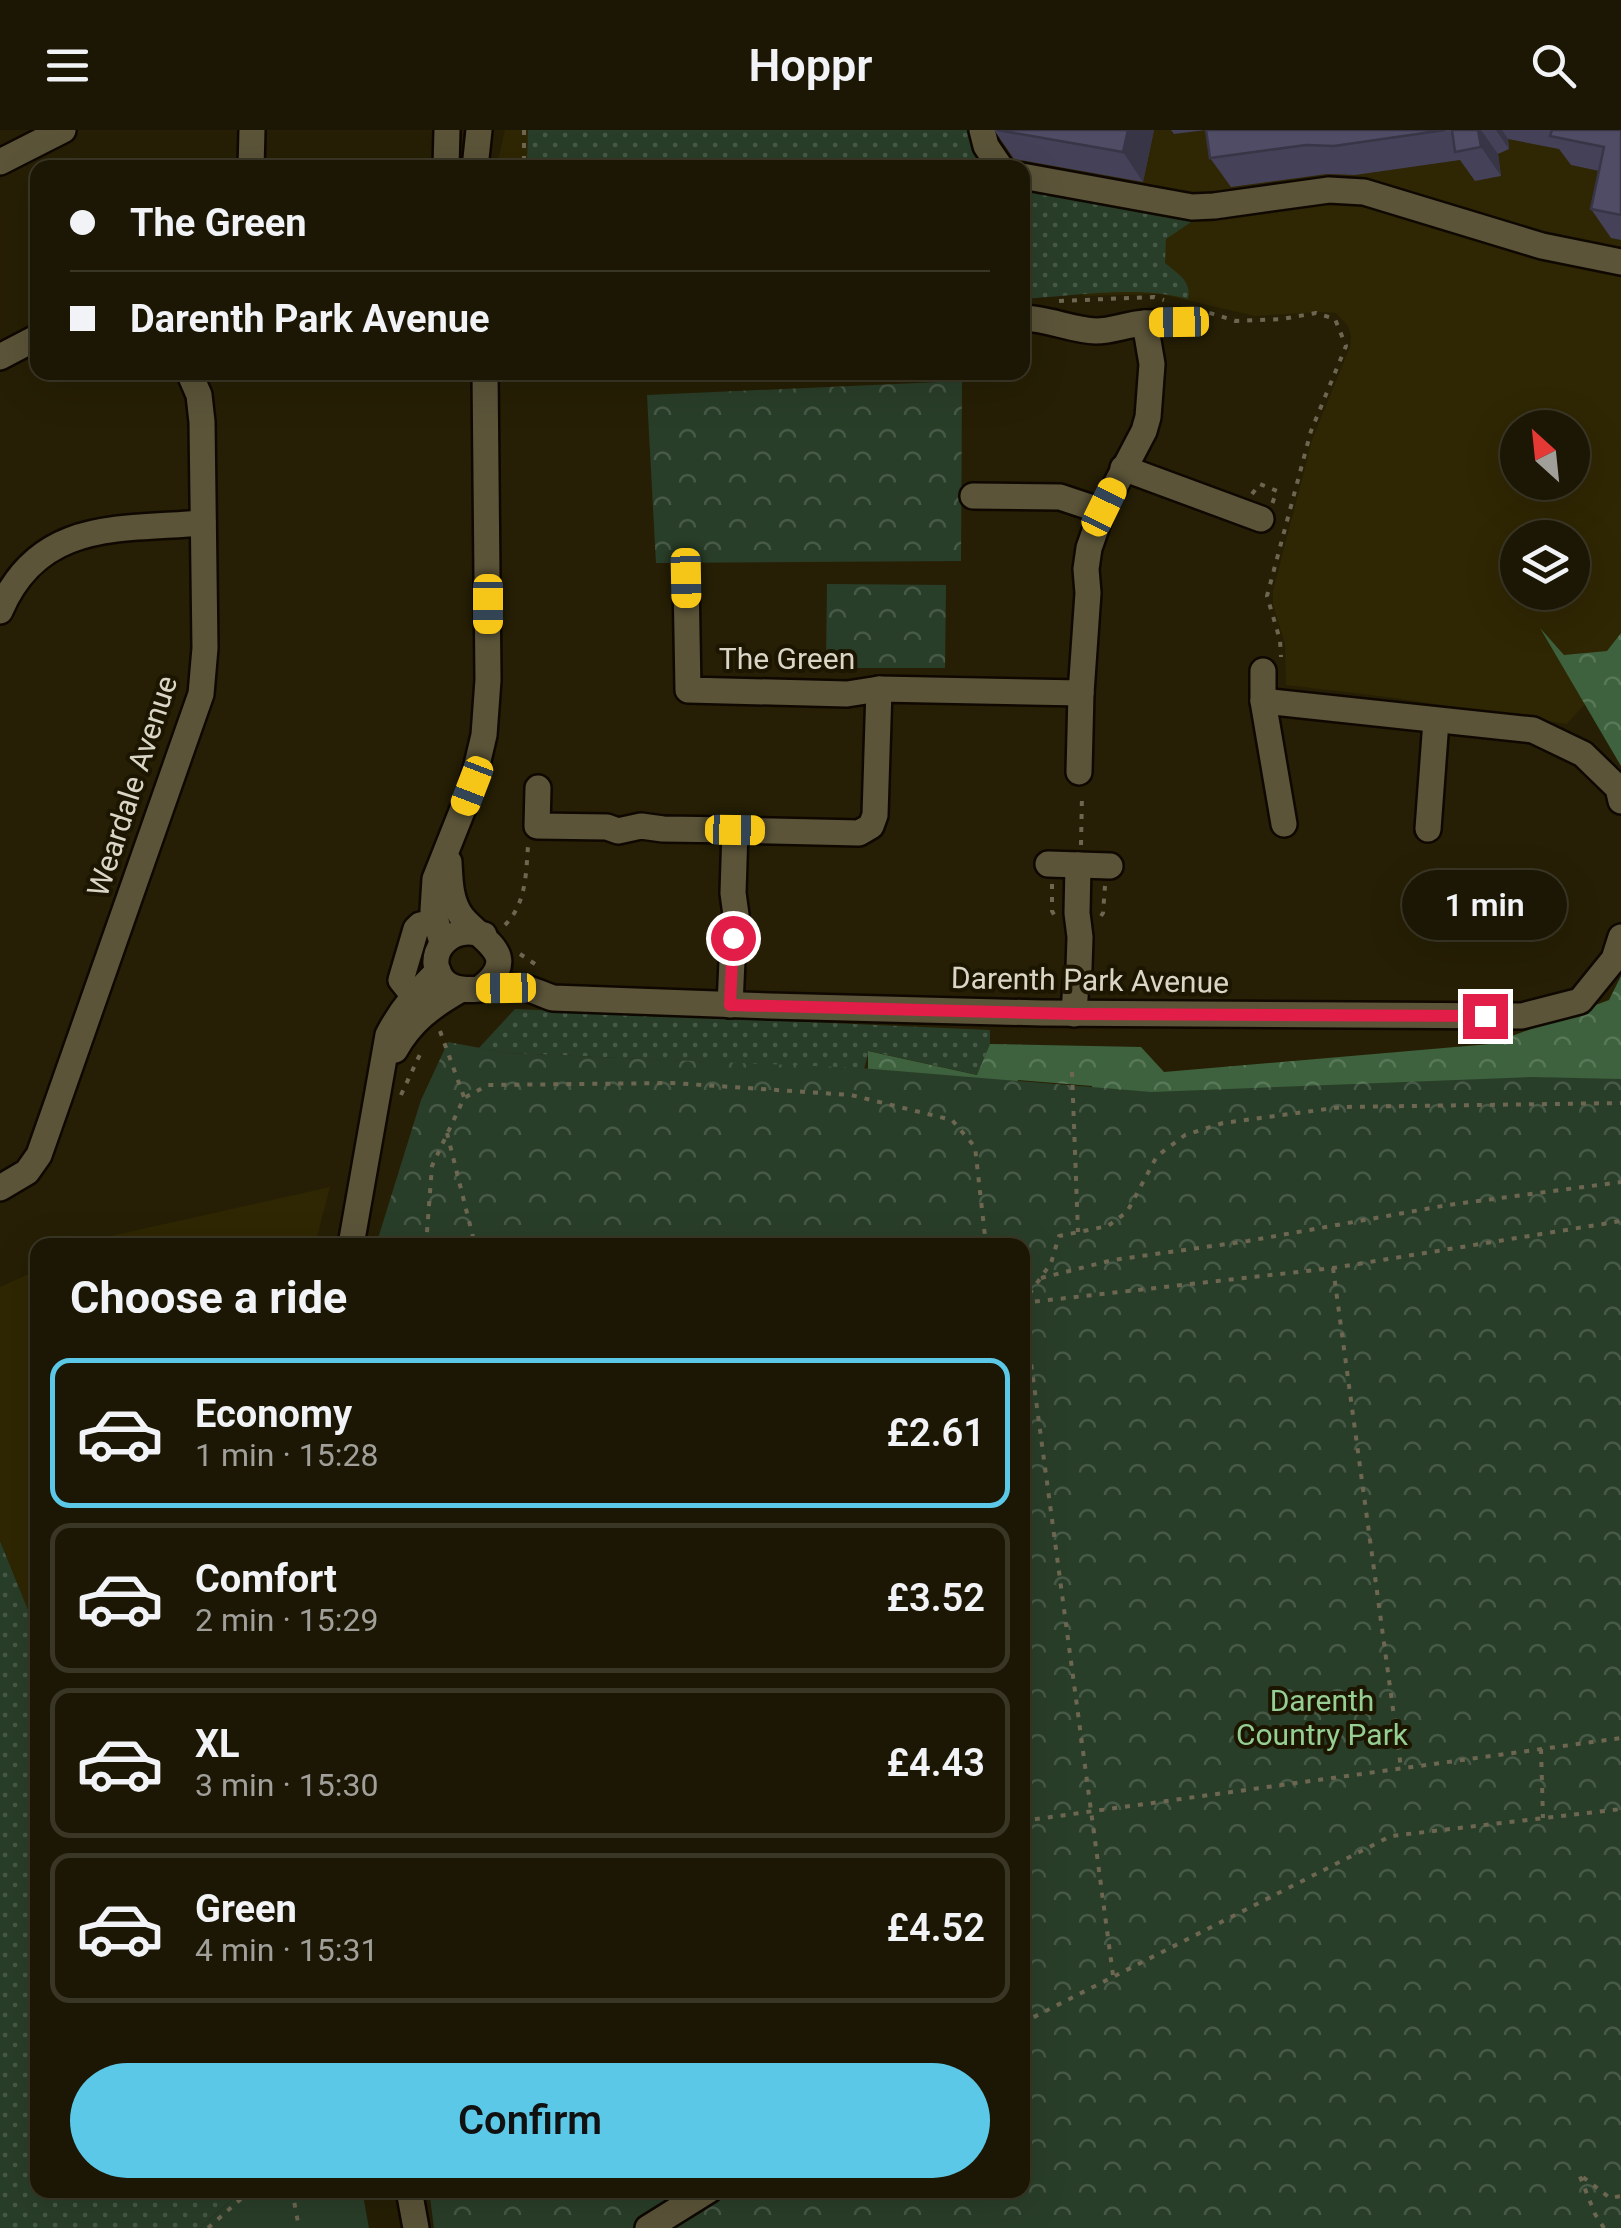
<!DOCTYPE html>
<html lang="en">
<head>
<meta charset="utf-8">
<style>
	body { margin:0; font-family:Roboto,sans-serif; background:#25200e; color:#f1f3f6; height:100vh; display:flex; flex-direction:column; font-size:38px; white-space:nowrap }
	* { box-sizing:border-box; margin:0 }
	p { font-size:32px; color:#a09f9a }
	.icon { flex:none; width:55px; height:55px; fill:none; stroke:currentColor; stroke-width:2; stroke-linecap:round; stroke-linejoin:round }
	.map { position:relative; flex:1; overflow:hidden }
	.details { position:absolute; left:30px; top:1108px; width:1000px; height:960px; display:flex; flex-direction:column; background:#1c1704; border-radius:20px; box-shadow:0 10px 40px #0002,0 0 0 2px #3a3626 }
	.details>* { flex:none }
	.banner { position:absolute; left:30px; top:30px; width:1000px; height:220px; border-radius:20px; box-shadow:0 10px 40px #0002,0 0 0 2px #3a3626; display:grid; align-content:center; height:220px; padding:0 40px; background:#1c1704 }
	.needle { width:65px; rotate:333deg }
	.tools { position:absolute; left:1500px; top:280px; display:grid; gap:20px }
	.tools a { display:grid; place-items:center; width:90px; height:90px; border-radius:50%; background:#1c1704; box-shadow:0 10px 40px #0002,0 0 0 2px #3a3626; font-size:50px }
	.end { position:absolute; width:45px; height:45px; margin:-22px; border:12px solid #e11d48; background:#fff; box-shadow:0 0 0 5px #fff }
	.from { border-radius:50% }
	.bubble { position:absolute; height:70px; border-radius:35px; background:#1c1704; box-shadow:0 10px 40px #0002,0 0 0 2px #3a3626; font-size:32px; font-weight:600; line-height:70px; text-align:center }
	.car { position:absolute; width:30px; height:60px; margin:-30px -15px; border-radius:12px; box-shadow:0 0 8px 2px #0007; background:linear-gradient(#f5c518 24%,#345 0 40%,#f5c518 0 76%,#345 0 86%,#f5c518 0) }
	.banner b { display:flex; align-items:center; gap:35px; height:95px; font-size:38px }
	.banner b+b { border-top:2px solid #3a3626 }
	.banner i { width:25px; height:25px; background:#f1f3f6 }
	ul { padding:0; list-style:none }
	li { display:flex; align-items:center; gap:30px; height:150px; margin:0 20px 15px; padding:0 20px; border:5px solid #3a3626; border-radius:20px }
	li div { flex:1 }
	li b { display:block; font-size:38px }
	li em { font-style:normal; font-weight:600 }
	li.on { border-color:#5bc8e7 }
	li>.icon { width:90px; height:90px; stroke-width:1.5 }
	h2 { padding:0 40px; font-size:45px; line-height:120px }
	.button { display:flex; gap:20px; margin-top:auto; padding:20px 40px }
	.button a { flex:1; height:115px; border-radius:60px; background:#5bc8e7; color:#111; font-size:40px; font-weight:600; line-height:115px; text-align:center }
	header { display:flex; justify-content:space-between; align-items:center; height:130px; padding:0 40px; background:#1c1704; font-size:45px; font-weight:600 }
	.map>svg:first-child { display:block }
</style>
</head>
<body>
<header><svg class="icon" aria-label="menu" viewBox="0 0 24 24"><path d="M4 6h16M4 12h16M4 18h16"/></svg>Hoppr<svg class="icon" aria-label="search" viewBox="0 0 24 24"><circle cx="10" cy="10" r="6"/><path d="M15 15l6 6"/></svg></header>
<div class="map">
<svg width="1621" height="2098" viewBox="0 0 1621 2098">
	<defs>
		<pattern id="grass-dots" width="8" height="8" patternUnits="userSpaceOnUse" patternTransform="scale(2.5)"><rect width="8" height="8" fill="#293e29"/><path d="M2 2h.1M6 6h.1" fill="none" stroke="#475947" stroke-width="1.8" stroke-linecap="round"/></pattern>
		<pattern id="forest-crowns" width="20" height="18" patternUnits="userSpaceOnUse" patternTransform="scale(2.5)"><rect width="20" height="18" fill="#3d623d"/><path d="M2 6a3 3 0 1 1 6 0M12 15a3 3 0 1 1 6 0" fill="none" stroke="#587858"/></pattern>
		<pattern id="park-crowns" width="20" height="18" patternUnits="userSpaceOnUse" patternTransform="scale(2.5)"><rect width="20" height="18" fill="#293e29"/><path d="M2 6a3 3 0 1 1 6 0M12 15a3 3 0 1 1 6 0" fill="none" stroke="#475947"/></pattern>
	</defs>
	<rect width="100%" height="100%" fill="#261f05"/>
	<!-- built -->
	<g fill="#2f2603" fill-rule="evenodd">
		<path d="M505,0H1621V534L1567,594L1395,568L1286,555L1285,514L1273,475V461L1312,310L1350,217L1351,207L1348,196L1336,183L1322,182L1255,186L1160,164L1084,166L1022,38H496ZM1518,298H1572V352H1518ZM1518,408H1572V462H1518Z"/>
		<polygon points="330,1057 315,1115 91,1115 111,1106"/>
		<polygon points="37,1140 37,1502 0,1411 0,1157"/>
	</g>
	<!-- grass -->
	<g fill="url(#grass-dots)">
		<polygon points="528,0 975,0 988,38 527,38"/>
		<path d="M1023,50L1206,82L1166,109L1165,133C1178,144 1192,151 1188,169C1136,155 1076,166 1023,169Z"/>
		<polygon points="515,879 990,900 990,914 978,945 869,921 864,939 507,923 479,918"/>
		<polygon points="0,1411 37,1502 38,2060 243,2060 200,2098 0,2098"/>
	</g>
	<!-- forest -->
	<g fill="url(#forest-crowns)">
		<polygon points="1540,498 1564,525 1607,521 1621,503 1621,636"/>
		<polygon points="1621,846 1621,959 1107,1067 1092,956 1018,950 1031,1052 868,956 868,921 977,945 990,914 1141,917 1164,942 1490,914 1609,870"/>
	</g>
	<!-- park -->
	<g fill="url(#park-crowns)">
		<polygon points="962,251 961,431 656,433 647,265"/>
		<polygon points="827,454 946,455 945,538 826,538"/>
		<polygon points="448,912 507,923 861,938 1152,962 1533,947 1621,949 1621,2098 434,2098 429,2060 1022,2060 1022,1115 376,1115 421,970"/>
	</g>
	<!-- garden -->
	<polygon fill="#293e29" points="243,2060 362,2060 369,2098 200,2098"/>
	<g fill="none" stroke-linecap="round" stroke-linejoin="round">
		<!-- minor casing -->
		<g stroke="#0f0800" stroke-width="30">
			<g id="minor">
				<polyline points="982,0 986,16 1001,38"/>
				<polyline points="0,32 63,0"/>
				<polyline points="251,38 252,0"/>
				<polyline points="446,38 447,0"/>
				<polyline points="475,38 479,0"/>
				<polyline points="1022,46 1192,77 1214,76 1329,60 1364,62 1542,116 1621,132"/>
				<polyline points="1145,193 1179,192"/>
				<polyline points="0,227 38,207"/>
				<polyline points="1123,338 1261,389"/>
				<polyline points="973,366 1060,367 1102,381"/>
				<polyline points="686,448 688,560 847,564 879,559"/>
				<path d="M0,481C39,389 120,400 203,393"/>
				<polyline points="1263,541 1263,571 1284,694"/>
				<polyline points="1263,571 1533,600 1583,624 1618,658 1621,671"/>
				<polyline points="1079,642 1081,563"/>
				<polyline points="538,658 537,696 607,697 618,701 641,696 663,699 735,700"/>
				<polyline points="1428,699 1436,591"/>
				<path d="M449,732C450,751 450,771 462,787C480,810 523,825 481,858"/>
				<polyline points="1048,734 1110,736"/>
				<path d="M484,805C448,791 421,829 445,852C462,868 501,853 522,857C532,859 543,865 553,868L770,876L1042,883L1522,886L1580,871L1614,829L1621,807"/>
				<polyline points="442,813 433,780 435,749 472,656 484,605 488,550 485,242"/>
				<polyline points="413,865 401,850 416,799 420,795 435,792"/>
				<path d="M730,875L733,808L736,785L733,763L735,700L859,703L871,696L875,685L879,559L1081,563L1088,463L1086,439L1089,418L1102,381L1144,301L1148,287L1152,234L1145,193C1127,194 1113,201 1096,201C1071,200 1047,188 1022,188"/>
				<polyline points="1074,884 1076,852 1079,838 1080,807 1077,783 1078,735"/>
				<path d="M395,920C411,891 432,876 460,860"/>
				<polyline points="0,1058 27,1042 39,1025 201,564 205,518 202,292 199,265 189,242"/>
				<path d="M351,1115L388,905C402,878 416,863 438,841"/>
				<polyline points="409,2060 416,2098"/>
				<polyline points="648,2098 709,2060"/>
			</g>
		</g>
		<!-- path -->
		<g stroke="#6d6752" stroke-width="4" stroke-dasharray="5 8" stroke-linecap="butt">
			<polyline points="524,0 524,38"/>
			<polyline points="1059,171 1154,167 1164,170"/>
			<polyline points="1197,179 1236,191 1282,189 1316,183 1335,189 1346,216 1311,301 1267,466 1280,510 1281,527"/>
			<polyline points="1252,364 1260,354 1277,361 1272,374"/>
			<polyline points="1081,715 1082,665"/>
			<polyline points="1052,754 1052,781 1056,788"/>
			<polyline points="1101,786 1103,783 1105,756"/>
			<path d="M505,795C526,774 526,744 528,716"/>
			<polyline points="520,824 541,838"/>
			<polyline points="440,901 464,967"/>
			<polyline points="1072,942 1078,1102"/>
			<polyline points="401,965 422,920"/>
			<polyline points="447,1003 475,1115"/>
			<polyline points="426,1115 432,1036 464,968 488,955 672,953 851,965 952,990 975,1017 986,1115"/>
			<polyline points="1333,1138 1401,1638"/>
			<polyline points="1041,1148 1113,1130 1248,1111 1448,1075 1621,1052"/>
			<polyline points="1022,1173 1333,1138 1621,1091"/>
			<polyline points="1541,1619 1543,1688"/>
			<polyline points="1022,1691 1621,1608"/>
			<polyline points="1113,1845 1023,1173 1051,1133 1059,1106 1108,1096 1127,1082 1157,1026 1185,1005 1223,993 1342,977 1621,973"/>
			<polyline points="1022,1893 1391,1706 1621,1679"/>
			<polyline points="292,2060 299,2098"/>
			<polyline points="208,2098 251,2060"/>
			<polyline points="1604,2098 1595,2084 1579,2044 1610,2068 1621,2066"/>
		</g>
		<!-- minor -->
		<use href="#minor" stroke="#5b5439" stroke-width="25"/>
	</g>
	<!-- wall -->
	<g fill="#454158">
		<polygon points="994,0 1154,0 1143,52 1014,29"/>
		<polygon points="1171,0 1621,0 1621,110 1611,108 1591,79 1599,41 1571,35 1559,19 1508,9 1509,19 1498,24 1501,46 1475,51 1460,30 1355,45 1327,44 1231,57 1210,28 1206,0 1174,4"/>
	</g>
	<!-- shaded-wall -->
	<g fill="#383547">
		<polygon points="1128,0 1154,0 1143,52 1123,22"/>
		<polygon points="1478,0 1481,0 1498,24 1501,46 1481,17"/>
		<polygon points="1496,0 1502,0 1508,9 1509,19"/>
	</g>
	<!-- building -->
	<g fill="#504c66" stroke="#383547" stroke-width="2.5">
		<polygon points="997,0 1128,0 1123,22"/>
		<polygon points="1206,0 1445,0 1334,16 1306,15 1210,28"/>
		<polygon points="1452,0 1478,0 1481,17 1455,22"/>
		<polygon points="1552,0 1621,0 1621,85 1591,79 1604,17 1550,6"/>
	</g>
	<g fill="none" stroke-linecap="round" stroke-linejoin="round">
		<!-- route -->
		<polyline stroke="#e11d48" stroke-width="12" points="733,808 730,875 1074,884 1485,886"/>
	</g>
	<g text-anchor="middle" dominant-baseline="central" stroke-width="8" stroke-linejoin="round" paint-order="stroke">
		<!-- street labels -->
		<g font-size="30" fill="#dad6c7" stroke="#1c1500">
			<text x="787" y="528">The Green</text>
			<text transform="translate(132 656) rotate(-72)">Weardale Avenue</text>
			<text transform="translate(1090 850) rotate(1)">Darenth Park Avenue</text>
		</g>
		<!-- park labels -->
		<g font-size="30" fill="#95cf94" stroke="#1c1500">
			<text x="1322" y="1570">Darenth<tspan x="1322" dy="34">Country Park</tspan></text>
		</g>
	</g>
</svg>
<div class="tools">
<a><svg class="needle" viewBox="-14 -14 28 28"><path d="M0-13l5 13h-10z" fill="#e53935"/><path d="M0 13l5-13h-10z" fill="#a09f9a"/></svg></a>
<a><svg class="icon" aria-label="layers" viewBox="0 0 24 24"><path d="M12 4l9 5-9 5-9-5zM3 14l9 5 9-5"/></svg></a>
</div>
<i class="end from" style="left:733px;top:808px"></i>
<i class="end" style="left:1485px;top:886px"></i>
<div class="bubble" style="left:1402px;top:740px;width:165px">1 min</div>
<i class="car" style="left:1179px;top:192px;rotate:269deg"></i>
<i class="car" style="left:1104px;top:377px;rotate:26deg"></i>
<i class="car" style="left:686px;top:448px;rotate:179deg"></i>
<i class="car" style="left:488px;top:474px;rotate:180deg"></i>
<i class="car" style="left:472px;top:656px;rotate:201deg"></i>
<i class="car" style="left:735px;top:700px;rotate:91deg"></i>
<i class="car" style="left:506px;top:858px;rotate:269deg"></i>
<div class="banner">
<b><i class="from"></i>The Green</b>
<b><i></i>Darenth Park Avenue</b>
</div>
<section class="details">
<h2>Choose a ride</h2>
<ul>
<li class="on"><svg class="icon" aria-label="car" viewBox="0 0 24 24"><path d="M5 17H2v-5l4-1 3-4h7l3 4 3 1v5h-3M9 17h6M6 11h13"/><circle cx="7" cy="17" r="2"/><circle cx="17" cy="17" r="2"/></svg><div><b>Economy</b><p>1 min · 15:28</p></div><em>£2.61</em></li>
<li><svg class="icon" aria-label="car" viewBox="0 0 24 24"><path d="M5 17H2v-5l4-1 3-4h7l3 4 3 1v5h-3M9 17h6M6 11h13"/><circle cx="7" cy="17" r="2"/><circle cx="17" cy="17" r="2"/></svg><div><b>Comfort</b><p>2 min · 15:29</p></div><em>£3.52</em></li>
<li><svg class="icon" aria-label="car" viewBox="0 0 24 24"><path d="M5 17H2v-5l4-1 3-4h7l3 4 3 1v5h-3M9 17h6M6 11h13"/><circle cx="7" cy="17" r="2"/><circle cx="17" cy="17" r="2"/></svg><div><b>XL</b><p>3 min · 15:30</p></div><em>£4.43</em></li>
<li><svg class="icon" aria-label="car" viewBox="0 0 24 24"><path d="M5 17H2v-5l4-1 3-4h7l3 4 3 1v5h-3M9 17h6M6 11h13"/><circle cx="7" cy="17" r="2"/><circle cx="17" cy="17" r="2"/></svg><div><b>Green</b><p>4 min · 15:31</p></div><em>£4.52</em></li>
</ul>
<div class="button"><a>Confirm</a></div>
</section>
</div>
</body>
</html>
